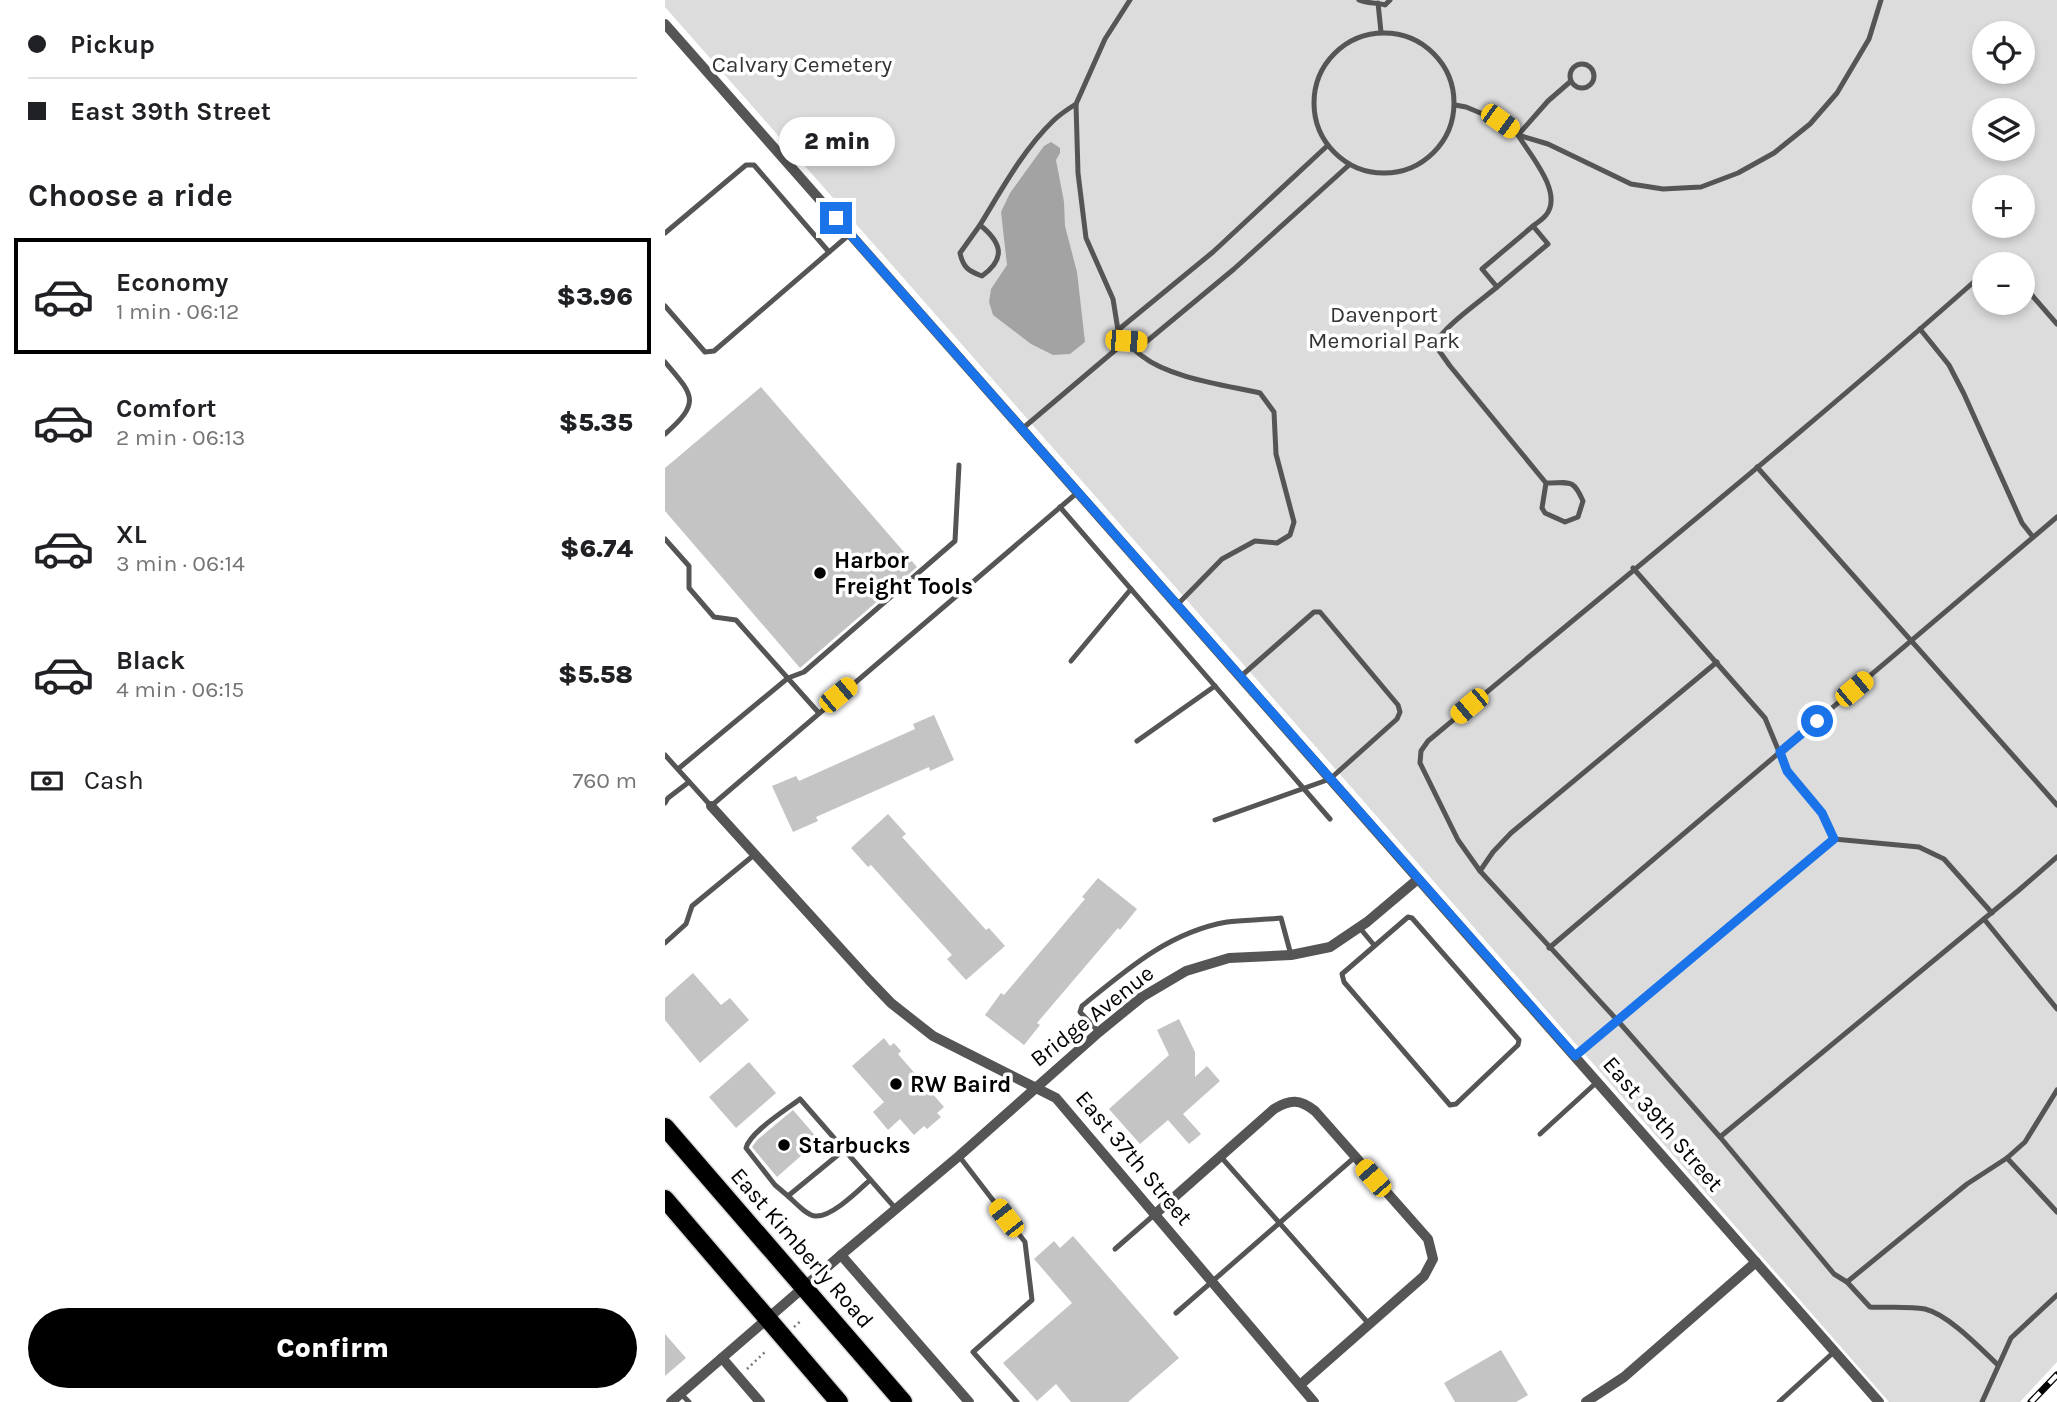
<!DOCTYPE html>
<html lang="en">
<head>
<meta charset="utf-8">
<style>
	body { margin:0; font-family:Karla,sans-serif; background:#f2f2f2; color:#202124; height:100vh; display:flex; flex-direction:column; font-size:26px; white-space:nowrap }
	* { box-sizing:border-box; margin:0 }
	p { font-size:23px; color:#757577 }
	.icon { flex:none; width:38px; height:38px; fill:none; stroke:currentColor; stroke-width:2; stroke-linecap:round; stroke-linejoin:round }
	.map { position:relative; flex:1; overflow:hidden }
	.sheet { display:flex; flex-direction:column; background:#fff; width:665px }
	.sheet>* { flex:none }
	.banner { display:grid; align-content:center; height:154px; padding:0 28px; background:#fff }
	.fabs { position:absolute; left:1307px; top:21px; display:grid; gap:14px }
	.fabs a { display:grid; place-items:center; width:63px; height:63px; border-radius:50%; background:#fff; box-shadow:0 4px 10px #0003; font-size:35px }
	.end { position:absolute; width:32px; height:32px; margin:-16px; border:9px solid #1a73e8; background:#fff; box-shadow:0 0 0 4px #fff }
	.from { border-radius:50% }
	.bubble { position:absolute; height:49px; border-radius:24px; background:#fff; box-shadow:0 4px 10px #0003; font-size:23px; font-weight:800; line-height:49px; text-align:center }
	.car { position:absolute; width:21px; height:42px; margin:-21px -10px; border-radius:9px; box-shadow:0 0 5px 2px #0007; background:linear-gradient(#f5c518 24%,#345 0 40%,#f5c518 0 76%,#345 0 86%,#f5c518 0) }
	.banner b { display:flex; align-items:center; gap:24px; height:66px; font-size:26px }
	.banner b+b { border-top:2px solid #e0e0e0 }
	.banner i { width:18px; height:18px; background:#202124 }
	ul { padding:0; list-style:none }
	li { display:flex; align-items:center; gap:21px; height:116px; margin:0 14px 10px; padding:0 14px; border:4px solid transparent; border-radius:0px }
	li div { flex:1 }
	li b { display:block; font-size:26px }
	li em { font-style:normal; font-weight:800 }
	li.active { border-color:#000 }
	li>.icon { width:63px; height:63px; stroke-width:1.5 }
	h2 { padding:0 28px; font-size:32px; line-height:84px }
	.pay { display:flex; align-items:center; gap:18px; height:77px; padding:0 28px; font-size:26px }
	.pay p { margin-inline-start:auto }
	.primary-button { display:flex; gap:14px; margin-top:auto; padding:14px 28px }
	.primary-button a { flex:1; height:80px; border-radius:42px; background:#000; color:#fff; font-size:28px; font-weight:800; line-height:80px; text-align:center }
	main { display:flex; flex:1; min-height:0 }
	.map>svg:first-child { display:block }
</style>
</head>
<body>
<main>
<section class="sheet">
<div class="banner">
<b><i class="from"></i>Pickup</b>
<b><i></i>East 39th Street</b>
</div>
<h2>Choose a ride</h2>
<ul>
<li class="active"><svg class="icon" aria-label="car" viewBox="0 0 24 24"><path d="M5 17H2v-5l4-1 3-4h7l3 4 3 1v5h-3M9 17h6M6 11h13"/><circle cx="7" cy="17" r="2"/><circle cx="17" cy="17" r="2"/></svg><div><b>Economy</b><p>1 min · 06:12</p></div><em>$3.96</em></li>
<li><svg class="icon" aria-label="car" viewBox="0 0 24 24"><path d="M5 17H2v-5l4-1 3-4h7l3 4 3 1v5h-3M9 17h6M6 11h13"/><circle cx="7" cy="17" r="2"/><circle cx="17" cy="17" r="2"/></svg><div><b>Comfort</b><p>2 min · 06:13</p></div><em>$5.35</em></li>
<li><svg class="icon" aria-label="car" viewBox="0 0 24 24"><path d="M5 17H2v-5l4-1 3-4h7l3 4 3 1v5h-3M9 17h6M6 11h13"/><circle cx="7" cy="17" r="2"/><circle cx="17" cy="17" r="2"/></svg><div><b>XL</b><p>3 min · 06:14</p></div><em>$6.74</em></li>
<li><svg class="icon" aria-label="car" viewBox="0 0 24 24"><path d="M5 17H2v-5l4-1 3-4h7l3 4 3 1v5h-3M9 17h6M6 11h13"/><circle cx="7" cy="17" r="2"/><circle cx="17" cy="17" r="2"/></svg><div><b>Black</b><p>4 min · 06:15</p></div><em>$5.58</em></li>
</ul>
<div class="pay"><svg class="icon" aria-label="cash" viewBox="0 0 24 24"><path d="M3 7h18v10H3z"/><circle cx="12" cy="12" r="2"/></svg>Cash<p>760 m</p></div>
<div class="primary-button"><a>Confirm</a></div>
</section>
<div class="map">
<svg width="1392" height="1402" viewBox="0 0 1392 1402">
	<rect width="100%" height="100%" fill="#fff"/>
	<!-- green -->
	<path fill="#dcdcdc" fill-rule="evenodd" d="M0,0H1392V1362L1355,1402H1224L687,788L0,7ZM1320,33H1358V72H1320ZM1320,110H1358V149H1320ZM1320,187H1358V226H1320ZM1320,264H1358V303H1320Z"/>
	<!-- water -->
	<polygon fill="#a3a3a3" points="386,142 395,148 395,153 391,160 399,202 400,226 412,272 420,342 405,354 388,355 366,344 328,315 324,302 326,289 342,265 336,212 345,193 379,146"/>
	<!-- building -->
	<g fill="#c4c4c4">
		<polygon points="96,387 252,567 135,668 0,511 0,468"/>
		<polygon points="269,715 289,760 265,771 264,767 151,817 153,821 128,832 107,786 131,776 134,781 250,729 248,724"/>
		<polygon points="223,814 241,834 237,837 321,930 324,928 340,946 301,980 282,959 287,955 206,865 203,867 186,848"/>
		<polygon points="433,878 472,909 455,930 453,928 372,1023 375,1025 359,1045 320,1015 336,993 339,995 420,899 417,897"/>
		<polygon points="28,973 56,1005 65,998 84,1020 35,1063 0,1020 0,998"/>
		<polygon points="514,1019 530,1052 530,1077 542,1066 555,1081 518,1114 536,1134 524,1144 503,1120 475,1144 444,1109 504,1055 492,1030"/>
		<polygon points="219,1038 225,1046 229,1043 236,1051 233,1054 279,1107 272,1113 276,1117 262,1129 259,1126 249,1135 235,1119 223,1130 208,1112 219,1102 187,1066"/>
		<polygon points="84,1062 111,1093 71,1128 44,1097"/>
		<polygon points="128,1110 154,1140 112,1177 87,1147 92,1140"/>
		<polygon points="408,1236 514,1358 463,1402 406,1402 391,1384 372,1401 338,1363 407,1303 369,1259 389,1241 395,1248"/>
		<polygon points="0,1334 21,1358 0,1376"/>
		<polygon points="836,1350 863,1395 851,1402 790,1402 779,1383"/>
	</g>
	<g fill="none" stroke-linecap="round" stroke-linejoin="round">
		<!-- primary casing -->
		<g stroke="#dbdbdb" stroke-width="21">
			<g id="primary">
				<polyline points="0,1127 238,1402"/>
				<polyline points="0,1199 174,1402"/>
			</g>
		</g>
		<!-- path -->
		<g stroke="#777" stroke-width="2.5" stroke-dasharray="2 3.5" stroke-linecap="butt">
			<polyline points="129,1327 137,1320"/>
			<polyline points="82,1369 100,1352"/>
		</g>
		<!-- service -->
		<g stroke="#555" stroke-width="5">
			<polyline points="465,0 440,39 411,104 413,173 421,238 448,299 453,330 461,341 481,342 569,269 684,165"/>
			<path d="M694,0C703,4 711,2 720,5L725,0"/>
			<polyline points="713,3 716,32"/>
			<circle cx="719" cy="103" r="70"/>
			<circle cx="917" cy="76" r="12"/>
			<polyline points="790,105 801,107 835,121 853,135 883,144 966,184 998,189 1036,187 1073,173 1109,153 1145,124 1172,93 1204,39 1216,0"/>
			<path d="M315,225C337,189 358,150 388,121C395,114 403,109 411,104"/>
			<path d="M315,225C336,242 342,258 317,276C303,271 298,267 295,253Z"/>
			<path d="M868,226C872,223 878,219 881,215C899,193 865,155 853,135L883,101L906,81"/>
			<polygon points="868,226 883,244 832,287 817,269"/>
			<polyline points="0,233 81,165 89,165 164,252"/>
			<path d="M1320,272C1139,433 949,585 763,741L756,751L755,763L793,840L815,871L953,1021L1055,1137L1169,1274L1182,1282L1302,1184L1342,1158L1360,1142L1392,1090"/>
			<polyline points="1358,285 1392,324"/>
			<path d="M832,287C818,299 775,329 770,345L785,366L881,483C905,483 908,478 918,501L913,517L900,522L880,513L877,508L881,483"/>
			<polyline points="0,306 40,352 49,351 185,234"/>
			<polyline points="1255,329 1284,365 1299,394 1357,523 1368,537"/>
			<polyline points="453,330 548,252 662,146"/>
			<path d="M0,362C28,395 37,402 0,434"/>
			<path d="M357,429L461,341C466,346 471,352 477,356C505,378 560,385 595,393L609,412L611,454L629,522L625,535L612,543L590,541L557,559L512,605"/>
			<polyline points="1092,467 1392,805"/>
			<polyline points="395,507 665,819"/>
			<polyline points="0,539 24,566 24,588 49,617 71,620 153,712"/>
			<polyline points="968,568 1100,718 1122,771 1157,813 1169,839 1254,847 1279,859 1327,913"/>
			<polyline points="406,661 466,589"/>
			<polyline points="472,741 550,686"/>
			<polyline points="0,755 46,806 413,492"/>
			<polyline points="13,769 123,678 139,672 290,541 294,465"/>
			<polyline points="0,803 3,798 24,782"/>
			<polyline points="550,820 665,779 732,719 735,712 733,705 655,612 649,612 575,677"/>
			<polyline points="815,871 828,852 846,833 1052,662"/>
			<polygon points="743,917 747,918 854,1040 853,1045 791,1104 785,1105 679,982 677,974"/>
			<polyline points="1319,919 1392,1009"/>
			<polyline points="694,927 709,945"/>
			<polyline points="0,943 21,924 27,906 89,855"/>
			<polyline points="884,948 1392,517"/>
			<path d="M434,1032L415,1012L417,1006C461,970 504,932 562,922C579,920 598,920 616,918L626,955"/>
			<polyline points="910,1056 1169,839"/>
			<polyline points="875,1134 932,1082"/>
			<polyline points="1055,1137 1354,890 1392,857"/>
			<path d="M179,1150L123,1196C130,1202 141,1215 150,1216C166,1218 194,1190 205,1180"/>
			<polyline points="294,1156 360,1242 367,1300 308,1352 352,1402"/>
			<polyline points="556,1157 704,1324"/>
			<polyline points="1342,1158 1392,1212"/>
			<path d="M123,1196L110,1185L81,1148C85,1132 121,1110 135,1099L231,1209"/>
			<polyline points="450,1249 489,1215"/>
			<path d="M1182,1282L1205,1307C1222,1308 1243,1306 1260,1309C1284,1315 1315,1348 1333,1365"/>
			<polyline points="511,1313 690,1157"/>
			<polyline points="16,1394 24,1402"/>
			<polyline points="1114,1402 1170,1351"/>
			<polyline points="1317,1402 1346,1338 1392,1295"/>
		</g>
		<!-- minor -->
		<g stroke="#555" stroke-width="10">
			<polyline points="0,24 1214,1402"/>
			<polyline points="46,806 204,980 226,1003 268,1036 391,1098 649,1402"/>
			<path d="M489,1215L609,1109C625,1099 635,1099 650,1111L763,1239L768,1259L759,1276L635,1385"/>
			<polyline points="176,1255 304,1402"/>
			<polyline points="57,1358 95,1402"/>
			<polyline points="6,1402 176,1255 294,1156 434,1032 477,997 521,971 564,958 626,955 665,947 702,922 753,879"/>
			<polyline points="921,1402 959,1377 1091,1262"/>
		</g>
		<!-- primary -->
		<use href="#primary" stroke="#000" stroke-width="18"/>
		<!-- rail casing -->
		<g stroke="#000" stroke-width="7">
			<polyline id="rail" points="1366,1402 1392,1375"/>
		</g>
		<!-- rail -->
		<use href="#rail" stroke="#fff" stroke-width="4.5" stroke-dasharray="13" stroke-linecap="butt"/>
	</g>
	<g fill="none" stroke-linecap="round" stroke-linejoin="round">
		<!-- route -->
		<polyline stroke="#1a73e8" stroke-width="9" points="171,218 910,1056 1169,839 1157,813 1122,771 1115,752 1152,721"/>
	</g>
	<!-- markers -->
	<g fill="#000" stroke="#fff" stroke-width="2.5">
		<circle cx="155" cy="573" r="7"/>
		<circle cx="231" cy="1084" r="7"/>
		<circle cx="119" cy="1145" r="7"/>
	</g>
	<g text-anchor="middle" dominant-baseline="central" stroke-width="7" stroke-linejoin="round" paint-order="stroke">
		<!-- park labels -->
		<g font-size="23" fill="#333" stroke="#fff">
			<text x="137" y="64">Calvary Cemetery</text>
			<text x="719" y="314">Davenport<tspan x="719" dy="26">Memorial Park</tspan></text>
		</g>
		<!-- poi labels -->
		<g font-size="23" font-weight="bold" fill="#000" stroke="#fff" text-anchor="start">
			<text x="169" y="560">Harbor<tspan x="169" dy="26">Freight Tools</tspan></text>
			<text x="245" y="1084">RW Baird</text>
			<text x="133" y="1145">Starbucks</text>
		</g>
		<!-- street labels -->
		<g font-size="23" fill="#000" stroke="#fff">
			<text transform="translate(427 1016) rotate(-38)">Bridge Avenue</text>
			<text transform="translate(998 1124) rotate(49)">East 39th Street</text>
			<text transform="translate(469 1158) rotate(50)">East 37th Street</text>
			<text transform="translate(137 1248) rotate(49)">East Kimberly Road</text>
		</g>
	</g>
</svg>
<div class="fabs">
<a><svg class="icon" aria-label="locate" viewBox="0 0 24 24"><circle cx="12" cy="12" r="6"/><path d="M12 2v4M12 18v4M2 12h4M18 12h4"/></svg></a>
<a><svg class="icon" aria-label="layers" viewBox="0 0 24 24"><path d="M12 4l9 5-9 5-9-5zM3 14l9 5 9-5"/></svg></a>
<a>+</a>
<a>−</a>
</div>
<i class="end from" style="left:1152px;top:721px"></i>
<i class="end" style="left:171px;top:218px"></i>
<div class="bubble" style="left:114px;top:117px;width:116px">2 min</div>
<i class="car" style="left:835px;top:121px;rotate:126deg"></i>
<i class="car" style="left:461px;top:341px;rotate:94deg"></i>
<i class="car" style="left:1189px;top:689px;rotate:50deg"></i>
<i class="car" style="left:173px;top:695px;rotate:50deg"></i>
<i class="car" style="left:804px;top:706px;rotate:230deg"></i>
<i class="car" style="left:708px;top:1178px;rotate:319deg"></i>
<i class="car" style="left:341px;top:1218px;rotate:322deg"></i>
</div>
</main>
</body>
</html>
